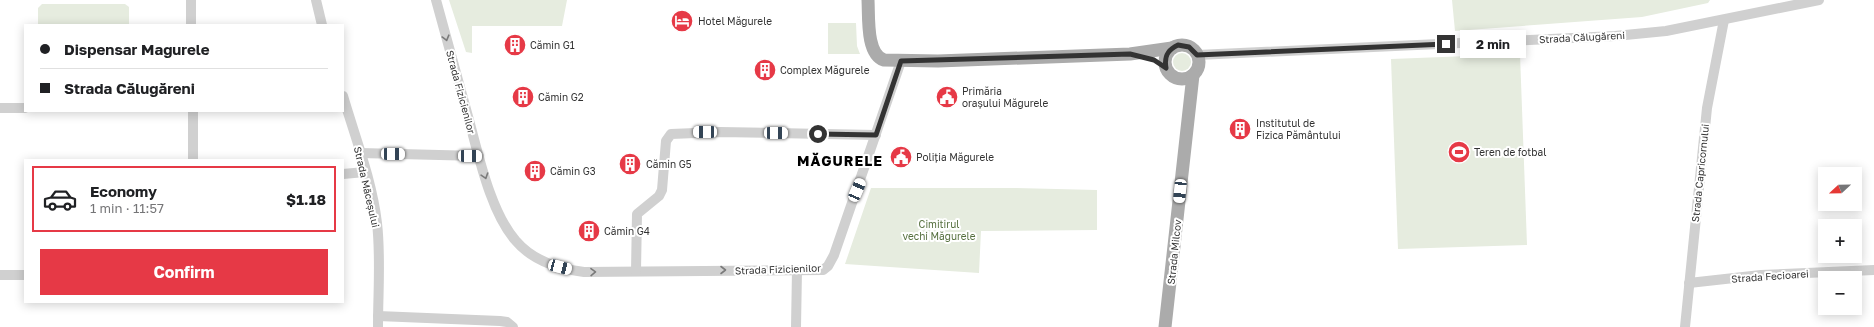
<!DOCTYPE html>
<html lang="en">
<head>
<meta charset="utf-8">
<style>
	body { margin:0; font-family:"Golos Text",sans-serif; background:#f2f2f2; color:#202124; height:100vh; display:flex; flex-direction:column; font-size:15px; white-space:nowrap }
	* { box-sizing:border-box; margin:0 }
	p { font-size:13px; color:#757577 }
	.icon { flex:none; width:22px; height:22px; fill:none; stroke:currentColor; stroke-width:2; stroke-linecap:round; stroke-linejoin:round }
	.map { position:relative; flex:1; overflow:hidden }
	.panel { position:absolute; left:24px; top:159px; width:320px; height:144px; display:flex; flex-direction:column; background:#fff; border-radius:0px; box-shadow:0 2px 10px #0003 }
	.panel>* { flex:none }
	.hud { position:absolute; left:24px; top:24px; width:320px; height:88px; border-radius:0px; box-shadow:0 2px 10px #0003; display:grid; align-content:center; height:88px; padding:0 16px; background:#fff }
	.needle { width:26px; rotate:248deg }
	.buttons { position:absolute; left:1818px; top:167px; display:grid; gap:8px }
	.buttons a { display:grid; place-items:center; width:44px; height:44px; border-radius:0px; background:#fff; box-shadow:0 2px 10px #0003; font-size:20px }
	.end { position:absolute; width:18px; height:18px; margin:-9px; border:5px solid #333; background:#fff; box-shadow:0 0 0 2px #fff }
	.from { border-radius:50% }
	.bubble { position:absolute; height:28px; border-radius:0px; background:#fff; box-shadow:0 2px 10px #0003; font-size:13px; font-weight:700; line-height:28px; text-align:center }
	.car { position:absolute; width:12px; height:24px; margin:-12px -6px; border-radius:5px; box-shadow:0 0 3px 1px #0007; background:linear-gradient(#fff 24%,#345 0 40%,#fff 0 76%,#345 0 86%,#fff 0) }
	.hud b { display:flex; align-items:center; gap:14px; height:38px; font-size:15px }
	.hud b+b { border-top:1px solid #e0e0e0 }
	.hud i { width:10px; height:10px; background:#202124 }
	ul { padding:7px 0 0; list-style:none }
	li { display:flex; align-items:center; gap:12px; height:66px; margin:0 8px 6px; padding:0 8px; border:2px solid transparent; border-radius:0px }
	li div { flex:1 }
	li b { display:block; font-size:15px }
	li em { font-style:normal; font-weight:700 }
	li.active { border-color:#e63946 }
	li>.icon { width:36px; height:36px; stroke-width:1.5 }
	.action { display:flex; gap:8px; margin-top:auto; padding:8px 16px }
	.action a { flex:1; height:46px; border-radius:0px; background:#e63946; color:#fff; font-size:16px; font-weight:700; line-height:46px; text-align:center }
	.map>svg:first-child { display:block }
</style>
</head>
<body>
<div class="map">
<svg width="1874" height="327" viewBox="0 0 1874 327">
	<rect width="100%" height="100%" fill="#fff"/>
	<!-- green -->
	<g fill="#e6ecdf">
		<polygon points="449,0 567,0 562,26 472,26 472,53 466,52"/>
		<polygon points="1452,0 1710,0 1708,3 1642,17 1455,31"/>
		<polygon points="42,4 125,4 129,7 129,25 38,25 38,8"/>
		<polygon points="828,23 856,23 857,46 860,54 828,54"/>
		<circle cx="1182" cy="62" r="9"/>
		<polygon points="1520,54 1527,245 1398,249 1391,59"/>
		<polygon points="871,188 1014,188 1097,190 1097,230 981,231 979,273 845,264"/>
	</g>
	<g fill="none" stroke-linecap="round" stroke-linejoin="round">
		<!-- minor -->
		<g stroke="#d0d0d0" stroke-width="10">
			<polyline points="191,0 191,25"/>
			<polyline points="316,0 322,25"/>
			<path d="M436,0C447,40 458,80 469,120C479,157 491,213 516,241C533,261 559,269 584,272L823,270L828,266L834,255L901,61"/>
			<polyline points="1197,55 1615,36 1666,31 1819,0"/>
			<path d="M343,96C355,137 372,180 377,223C381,257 378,292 378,327"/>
			<polyline points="0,108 25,108"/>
			<polyline points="193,111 193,160"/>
			<polyline points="360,153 479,156"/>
			<polyline points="343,174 365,172"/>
			<polyline points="636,271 637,214 659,196 662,190 666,141 671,134 720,132 876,135"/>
			<polyline points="0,275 25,275"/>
			<polyline points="1689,283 1761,275 1874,270"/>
			<polyline points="378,316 500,321 507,322 513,327"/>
			<polyline points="796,327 797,270"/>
			<polyline points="1685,327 1707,108 1724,20"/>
		</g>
		<!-- major -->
		<g stroke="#ababab" stroke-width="13">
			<path d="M868,0C869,17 866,54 884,60L938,61L1130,54L1172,48"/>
			<circle cx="1182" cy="62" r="17"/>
			<polyline points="1165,327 1193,75"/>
		</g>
	</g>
	<!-- one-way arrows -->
	<defs><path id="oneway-chevron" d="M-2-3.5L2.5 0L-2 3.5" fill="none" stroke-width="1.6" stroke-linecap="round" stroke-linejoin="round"/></defs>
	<g stroke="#7a7a7a">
		<use href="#oneway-chevron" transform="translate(446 38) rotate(75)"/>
		<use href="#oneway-chevron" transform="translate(485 176) rotate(72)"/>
		<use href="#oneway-chevron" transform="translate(723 270)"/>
		<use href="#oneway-chevron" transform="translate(593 272) rotate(-1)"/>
	</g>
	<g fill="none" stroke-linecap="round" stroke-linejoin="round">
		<!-- route -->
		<path stroke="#333" stroke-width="5" d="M818,134L876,135L901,61L1130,54L1154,60L1166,68C1164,57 1167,50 1178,45L1189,47L1197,55L1446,44"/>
	</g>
	<!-- icons -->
	<defs>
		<g id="hotel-disc" transform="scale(1.15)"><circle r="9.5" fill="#e63946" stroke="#fff"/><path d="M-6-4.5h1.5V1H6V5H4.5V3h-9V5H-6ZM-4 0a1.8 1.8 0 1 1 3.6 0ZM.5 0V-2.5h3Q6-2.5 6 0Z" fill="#fff"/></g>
		<g id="building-disc" transform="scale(1.15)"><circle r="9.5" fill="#e63946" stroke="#fff"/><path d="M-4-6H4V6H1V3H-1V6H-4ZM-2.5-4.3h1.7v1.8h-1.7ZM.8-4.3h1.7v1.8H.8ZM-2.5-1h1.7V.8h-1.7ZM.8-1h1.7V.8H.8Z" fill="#fff"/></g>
		<g id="civic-disc" transform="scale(1.15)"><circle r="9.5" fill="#e63946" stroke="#fff"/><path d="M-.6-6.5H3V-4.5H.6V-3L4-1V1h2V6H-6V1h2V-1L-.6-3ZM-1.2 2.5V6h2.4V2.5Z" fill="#fff"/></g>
		<g id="stadium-disc" transform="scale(1.15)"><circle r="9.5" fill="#e63946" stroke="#fff"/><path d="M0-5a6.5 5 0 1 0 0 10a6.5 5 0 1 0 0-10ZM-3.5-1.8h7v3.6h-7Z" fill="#fff"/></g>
	</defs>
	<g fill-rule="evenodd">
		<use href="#hotel-disc" x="682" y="21"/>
		<use href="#building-disc" x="515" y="45"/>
		<use href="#building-disc" x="765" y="70"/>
		<use href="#building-disc" x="523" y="97"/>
		<use href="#civic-disc" x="947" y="97"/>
		<use href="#building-disc" x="1240" y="129"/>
		<use href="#stadium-disc" x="1459" y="152"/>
		<use href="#civic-disc" x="901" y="157"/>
		<use href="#building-disc" x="630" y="164"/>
		<use href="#building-disc" x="535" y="171"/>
		<use href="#building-disc" x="589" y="231"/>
	</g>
	<g text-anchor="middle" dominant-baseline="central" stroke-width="4" stroke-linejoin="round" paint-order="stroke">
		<!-- poi labels -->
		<g font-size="10" fill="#333" stroke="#fff" text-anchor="start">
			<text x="698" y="21">Hotel Măgurele</text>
			<text x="530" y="45">Cămin G1</text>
			<text x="780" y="70">Complex Măgurele</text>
			<text x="962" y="91">Primăria<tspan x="962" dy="12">orașului Măgurele</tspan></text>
			<text x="538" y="97">Cămin G2</text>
			<text x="1256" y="123">Institutul de<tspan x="1256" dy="12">Fizica Pământului</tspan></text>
			<text x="1474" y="152">Teren de fotbal</text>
			<text x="916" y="157">Poliția Măgurele</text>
			<text x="646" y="164">Cămin G5</text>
			<text x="550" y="171">Cămin G3</text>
			<text x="604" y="231">Cămin G4</text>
		</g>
		<!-- street labels -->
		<g font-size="10" fill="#333" stroke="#fff">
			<text transform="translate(1582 37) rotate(-3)">Strada Călugăreni</text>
			<text transform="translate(461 92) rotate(75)">Strada Fizicienilor</text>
			<text transform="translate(1700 173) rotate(-84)">Strada Capricornului</text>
			<text transform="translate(367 187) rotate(77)">Strada Măceșului</text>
			<text transform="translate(1174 252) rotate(-84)">Strada Milcov</text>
			<text transform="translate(778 269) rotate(-2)">Strada Fizicienilor</text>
			<text transform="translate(1770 276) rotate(-4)">Strada Fecioarei</text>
		</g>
		<!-- park labels -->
		<g font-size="10" fill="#56703f" stroke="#fff">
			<text x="939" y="224">Cimitirul<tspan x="939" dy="12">vechi Măgurele</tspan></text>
		</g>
		<!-- district labels -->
		<g font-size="14" font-weight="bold" letter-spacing="1" fill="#000" stroke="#fff">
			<text x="840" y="160">MĂGURELE</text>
		</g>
	</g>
</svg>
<div class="buttons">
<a><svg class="needle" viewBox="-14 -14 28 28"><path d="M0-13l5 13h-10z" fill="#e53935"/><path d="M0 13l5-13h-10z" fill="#757577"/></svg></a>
<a>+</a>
<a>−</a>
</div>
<i class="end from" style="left:818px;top:134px"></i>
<i class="end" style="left:1446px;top:44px"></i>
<div class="bubble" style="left:1460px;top:30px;width:66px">2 min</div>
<i class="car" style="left:705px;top:132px;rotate:270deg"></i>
<i class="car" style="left:776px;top:133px;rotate:91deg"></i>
<i class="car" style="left:393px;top:154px;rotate:91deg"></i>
<i class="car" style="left:470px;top:156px;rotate:91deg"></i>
<i class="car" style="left:857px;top:190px;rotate:23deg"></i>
<i class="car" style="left:1180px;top:191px;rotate:186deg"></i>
<i class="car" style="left:560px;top:267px;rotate:105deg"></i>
<div class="hud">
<b><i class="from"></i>Dispensar Magurele</b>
<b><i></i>Strada Călugăreni</b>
</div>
<section class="panel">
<ul>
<li class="active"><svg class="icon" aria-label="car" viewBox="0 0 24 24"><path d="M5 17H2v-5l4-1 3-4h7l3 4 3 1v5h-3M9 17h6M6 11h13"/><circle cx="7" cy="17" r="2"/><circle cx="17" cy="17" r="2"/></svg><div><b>Economy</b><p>1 min · 11:57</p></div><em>$1.18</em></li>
</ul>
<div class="action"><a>Confirm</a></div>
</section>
</div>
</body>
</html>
